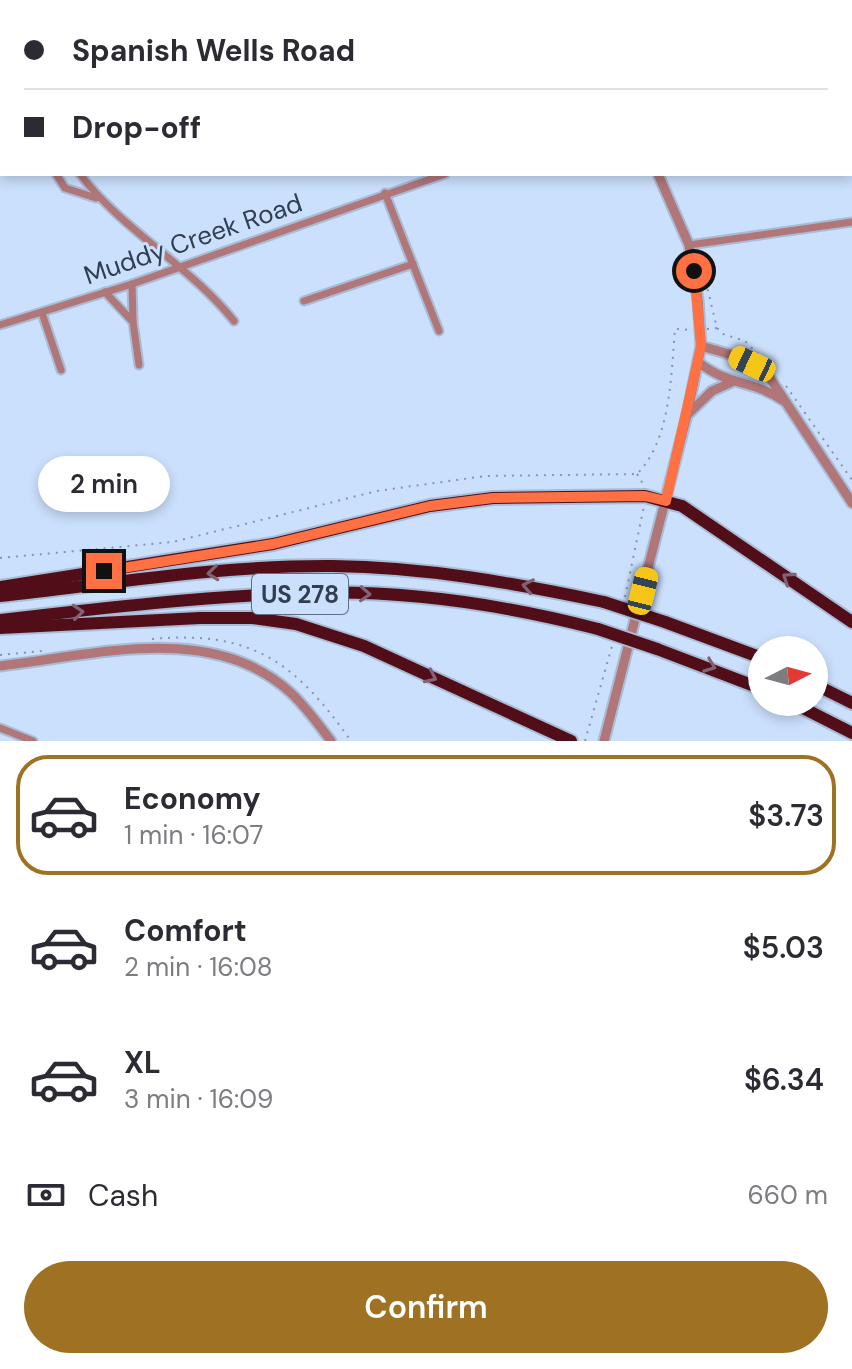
<!DOCTYPE html>
<html lang="en">
<head>
<meta charset="utf-8">
<style>
	body { margin:0; font-family:"DM Sans",sans-serif; background:#f7f7f7; color:#2b2b33; height:100vh; display:flex; flex-direction:column; font-size:30px; white-space:nowrap }
	* { box-sizing:border-box; margin:0 }
	p { font-size:26px; color:#7c7c81 }
	.icon { flex:none; width:44px; height:44px; fill:none; stroke:currentColor; stroke-width:2; stroke-linecap:round; stroke-linejoin:round }
	.map { position:relative; height:741px; overflow:hidden }
	.side { display:flex; flex-direction:column; background:#fff; flex:1 }
	.side>* { flex:none }
	.guide { position:absolute; left:0px; top:0px; width:852px; height:176px; box-shadow:0 4px 12px #0003; display:grid; align-content:center; height:176px; padding:0 24px; background:#fff }
	.needle { width:52px; rotate:84deg }
	.controls { position:absolute; left:748px; top:636px; display:grid; gap:16px }
	.controls a { display:grid; place-items:center; width:80px; height:80px; border-radius:50%; background:#fff; box-shadow:0 4px 12px #0003; font-size:40px }
	.end { position:absolute; width:36px; height:36px; margin:-18px; border:10px solid #ff7043; background:#111; box-shadow:0 0 0 4px #111 }
	.from { border-radius:50% }
	.bubble { position:absolute; height:56px; border-radius:28px; background:#fff; box-shadow:0 4px 12px #0003; font-size:26px; font-weight:600; line-height:56px; text-align:center }
	.car { position:absolute; width:24px; height:48px; margin:-24px -12px; border-radius:10px; box-shadow:0 0 6px 2px #0007; background:linear-gradient(#f5c518 24%,#345 0 40%,#f5c518 0 76%,#345 0 86%,#f5c518 0) }
	.guide b { display:flex; align-items:center; gap:28px; height:76px; font-size:30px }
	.guide b+b { border-top:2px solid #e1e1e2 }
	.guide i { width:20px; height:20px; background:#2b2b33 }
	ul { padding:14px 0 0; list-style:none }
	li { display:flex; align-items:center; gap:24px; height:120px; margin:0 16px 12px; padding:0 8px; border:4px solid transparent; border-radius:32px }
	li div { flex:1 }
	li b { display:block; font-size:30px }
	li em { font-style:normal; font-weight:600 }
	li.active { border-color:#9f7223 }
	li>.icon { width:72px; height:72px; stroke-width:1.5 }
	.pay { display:flex; align-items:center; gap:20px; height:88px; padding:0 24px; font-size:30px }
	.pay p { margin-inline-start:auto }
	.action { display:flex; gap:16px; margin-top:auto; padding:16px 24px }
	.action a { flex:1; height:92px; border-radius:48px; background:#9f7223; color:#fff; font-size:32px; font-weight:600; line-height:92px; text-align:center }
	.map>svg:first-child { display:block }
</style>
</head>
<body>
<div class="map">
<svg width="852" height="741" viewBox="0 0 852 741">
	<rect width="100%" height="100%" fill="#cbe0fd"/>
	<g fill="none" stroke-linecap="round" stroke-linejoin="round">
		<!-- minor casing -->
		<g stroke="#a9bcd7" stroke-width="11">
			<g id="minor">
				<polyline points="172,0 173,2"/>
				<polyline points="725,0 726,2"/>
				<polyline points="745,2 751,0"/>
				<polyline points="0,39 2,42"/>
				<polyline points="0,49 2,49"/>
				<polyline points="0,81 2,85"/>
				<polyline points="56,174 65,188 96,198"/>
				<path d="M80,174C121,229 189,265 234,321"/>
				<polyline points="385,193 439,331"/>
				<polyline points="689,245 852,222"/>
				<polyline points="132,284 133,321"/>
				<polyline points="105,292 133,322 139,365"/>
				<polyline points="304,301 413,264"/>
				<polyline points="42,313 61,370"/>
				<polyline points="0,325 132,284 445,174"/>
				<polyline points="0,728 33,741"/>
			</g>
		</g>
		<!-- tertiary casing -->
		<g stroke="#a9bcd7" stroke-width="13">
			<g id="tertiary">
				<polyline points="569,0 570,2"/>
				<polyline points="701,346 732,355 770,378 852,503"/>
				<path d="M698,362C730,387 752,379 784,401"/>
				<polyline points="687,415 712,391 732,382"/>
				<path d="M0,666C95,655 213,621 291,693C306,707 319,725 331,741"/>
				<polyline points="604,741 687,415 701,346 698,299 689,245 658,174"/>
			</g>
		</g>
		<!-- motorway casing -->
		<g stroke="#a9bcd7" stroke-width="16">
			<g id="motorway">
				<polyline points="0,587 273,544 430,506 493,498 645,496 682,506 852,622"/>
				<path d="M0,596C110,584 222,565 333,566C425,567 514,583 604,602"/>
				<path d="M0,620C102,608 207,596 309,593C406,590 505,605 598,629"/>
				<polyline points="665,622 762,658"/>
				<polyline points="0,628 200,618 252,618 296,624 364,646 571,741"/>
				<polyline points="657,649 762,689"/>
				<polyline points="814,684 852,703"/>
				<polyline points="791,702 852,733"/>
			</g>
		</g>
		<!-- path -->
		<g stroke="#8496ae" stroke-width="2" stroke-dasharray="2 6" stroke-linecap="butt">
			<polyline points="581,0 582,2"/>
			<polyline points="702,266 717,328 723,334 745,341 769,366"/>
			<polyline points="707,329 717,328"/>
			<polyline points="786,386 852,480"/>
			<polyline points="637,474 645,487"/>
			<path d="M0,558L173,542L377,491L485,476L637,474C671,440 671,375 675,329L692,330"/>
			<polyline points="625,597 644,506"/>
			<path d="M152,639C252,630 295,662 351,741"/>
			<polyline points="0,655 43,651"/>
			<polyline points="585,741 612,646"/>
		</g>
		<!-- minor -->
		<use href="#minor" stroke="#b07678" stroke-width="7"/>
		<!-- tertiary -->
		<use href="#tertiary" stroke="#b07678" stroke-width="9"/>
		<!-- motorway -->
		<use href="#motorway" stroke="#510e19" stroke-width="12"/>
		<!-- motorway-bridge casing -->
		<g stroke="#a9bcd7" stroke-width="16" stroke-linecap="butt">
			<g id="motorway-bridge">
				<polyline points="604,602 665,622"/>
				<polyline points="598,629 657,649"/>
			</g>
		</g>
		<!-- motorway-bridge -->
		<use href="#motorway-bridge" stroke="#510e19" stroke-width="12"/>
	</g>
	<!-- one-way arrows -->
	<defs><path id="oneway-chevron" d="M-2-3.5L2.5 0L-2 3.5" fill="none" stroke-width="1.6" stroke-linecap="round" stroke-linejoin="round" transform="scale(2)"/></defs>
	<g stroke="#826274">
		<use href="#oneway-chevron" transform="translate(213 573) rotate(174)"/>
		<use href="#oneway-chevron" transform="translate(788 578) rotate(-146)"/>
		<use href="#oneway-chevron" transform="translate(528 586) rotate(-169)"/>
		<use href="#oneway-chevron" transform="translate(365 594) rotate(3)"/>
		<use href="#oneway-chevron" transform="translate(78 612) rotate(-5)"/>
		<use href="#oneway-chevron" transform="translate(710 666) rotate(21)"/>
		<use href="#oneway-chevron" transform="translate(431 677) rotate(25)"/>
	</g>
	<g fill="none" stroke-linecap="round" stroke-linejoin="round">
		<!-- route -->
		<polyline stroke="#ff7043" stroke-width="10" points="104,571 273,544 430,506 493,498 645,496 666,501 701,346 694,271"/>
	</g>
	<g text-anchor="middle" dominant-baseline="central" stroke-width="6" stroke-linejoin="round" paint-order="stroke">
		<!-- shield labels -->
		<rect fill="#cbe0fd" stroke="#5e6f85" stroke-width="2" x="252" y="574" width="96" height="40" rx="6"/>
		<g font-size="24" font-weight="bold" fill="#303e51">
			<text x="300" y="594">US 278</text>
		</g>
		<!-- street labels -->
		<g font-size="26" fill="#303e51" stroke="#cbe0fd">
			<text transform="translate(193 239) rotate(-19)">Muddy Creek Road</text>
		</g>
	</g>
</svg>
<div class="controls">
<a><svg class="needle" viewBox="-14 -14 28 28"><path d="M0-13l5 13h-10z" fill="#e53935"/><path d="M0 13l5-13h-10z" fill="#7c7c81"/></svg></a>
</div>
<i class="end from" style="left:694px;top:271px"></i>
<i class="end" style="left:104px;top:571px"></i>
<div class="bubble" style="left:38px;top:456px;width:132px">2 min</div>
<i class="car" style="left:752px;top:364px;rotate:295deg"></i>
<i class="car" style="left:643px;top:591px;rotate:14deg"></i>
<div class="guide">
<b><i class="from"></i>Spanish Wells Road</b>
<b><i></i>Drop-off</b>
</div>
</div>
<section class="side">
<ul>
<li class="active"><svg class="icon" aria-label="car" viewBox="0 0 24 24"><path d="M5 17H2v-5l4-1 3-4h7l3 4 3 1v5h-3M9 17h6M6 11h13"/><circle cx="7" cy="17" r="2"/><circle cx="17" cy="17" r="2"/></svg><div><b>Economy</b><p>1 min · 16:07</p></div><em>$3.73</em></li>
<li><svg class="icon" aria-label="car" viewBox="0 0 24 24"><path d="M5 17H2v-5l4-1 3-4h7l3 4 3 1v5h-3M9 17h6M6 11h13"/><circle cx="7" cy="17" r="2"/><circle cx="17" cy="17" r="2"/></svg><div><b>Comfort</b><p>2 min · 16:08</p></div><em>$5.03</em></li>
<li><svg class="icon" aria-label="car" viewBox="0 0 24 24"><path d="M5 17H2v-5l4-1 3-4h7l3 4 3 1v5h-3M9 17h6M6 11h13"/><circle cx="7" cy="17" r="2"/><circle cx="17" cy="17" r="2"/></svg><div><b>XL</b><p>3 min · 16:09</p></div><em>$6.34</em></li>
</ul>
<div class="pay"><svg class="icon" aria-label="cash" viewBox="0 0 24 24"><path d="M3 7h18v10H3z"/><circle cx="12" cy="12" r="2"/></svg>Cash<p>660 m</p></div>
<div class="action"><a>Confirm</a></div>
</section>
</body>
</html>
